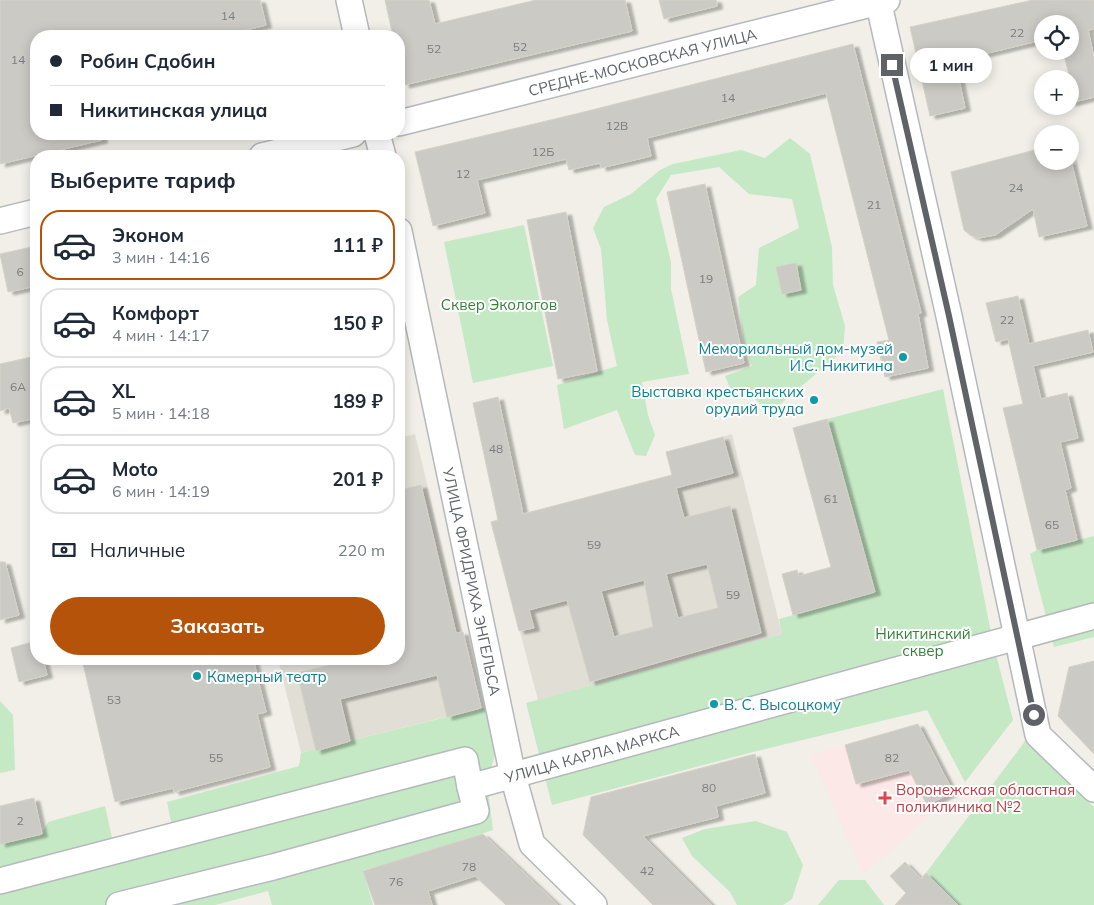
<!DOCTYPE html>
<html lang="ru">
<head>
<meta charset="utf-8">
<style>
	body { margin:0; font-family:Mulish,sans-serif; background:#f2f2f3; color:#1f2937; height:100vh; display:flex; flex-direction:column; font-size:19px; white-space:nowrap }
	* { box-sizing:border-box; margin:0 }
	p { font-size:16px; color:#747a83 }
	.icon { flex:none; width:28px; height:28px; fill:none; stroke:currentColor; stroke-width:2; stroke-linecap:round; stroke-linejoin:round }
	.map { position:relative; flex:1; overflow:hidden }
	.sheet { position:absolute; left:30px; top:150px; width:375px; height:515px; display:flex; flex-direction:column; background:#fff; border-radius:20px; box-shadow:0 2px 12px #0003 }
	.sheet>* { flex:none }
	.guide { position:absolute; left:30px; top:30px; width:375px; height:110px; border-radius:20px; box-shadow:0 2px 12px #0003; display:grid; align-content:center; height:110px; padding:0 20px; background:#fff }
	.tools { position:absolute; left:1034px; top:15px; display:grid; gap:10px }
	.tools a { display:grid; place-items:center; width:45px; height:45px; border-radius:50%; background:#fff; box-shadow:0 2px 12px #0003; font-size:25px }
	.end { position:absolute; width:22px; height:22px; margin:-11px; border:6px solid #5f6368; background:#fff; box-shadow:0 0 0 2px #fff }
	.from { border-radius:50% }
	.bubble { position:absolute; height:35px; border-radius:18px; background:#fff; box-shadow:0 2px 12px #0003; font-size:16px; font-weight:700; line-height:35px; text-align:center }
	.guide b { display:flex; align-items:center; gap:18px; height:48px; font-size:19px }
	.guide b+b { border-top:1px solid #e0e1e3 }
	.guide i { width:12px; height:12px; background:#1f2937 }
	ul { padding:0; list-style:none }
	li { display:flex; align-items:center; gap:15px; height:70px; margin:0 10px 8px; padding:0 10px; border:2px solid #e0e1e3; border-radius:20px }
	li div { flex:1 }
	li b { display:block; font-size:19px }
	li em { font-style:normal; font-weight:700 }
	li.active { border-color:#b45309 }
	li>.icon { width:45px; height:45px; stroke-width:1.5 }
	h2 { padding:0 20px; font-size:22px; line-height:60px }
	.pay { display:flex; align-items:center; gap:12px; height:55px; padding:0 20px; font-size:19px }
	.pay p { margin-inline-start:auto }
	.button { display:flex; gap:10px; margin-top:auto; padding:10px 20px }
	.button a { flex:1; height:58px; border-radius:30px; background:#b45309; color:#fff; font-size:20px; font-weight:700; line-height:58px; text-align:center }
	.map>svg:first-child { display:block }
</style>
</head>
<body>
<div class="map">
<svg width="1094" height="905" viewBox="0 0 1094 905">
	<defs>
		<filter id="shadow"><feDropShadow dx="5.5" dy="3" stdDeviation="1" flood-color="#0004"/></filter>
	</defs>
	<rect width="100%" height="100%" fill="#f1efe8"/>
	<!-- education -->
	<g fill="#e1ded6">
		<polygon points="415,434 481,708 301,753 278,659 399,659 399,438"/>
		<polygon points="732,434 782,634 538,700 491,522 672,475 666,452"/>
	</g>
	<!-- medical -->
	<polygon fill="#fce8e6" points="918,724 953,792 928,805 933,813 863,874 811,755"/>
	<!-- green -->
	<g fill="#c5e8c5" fill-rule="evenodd">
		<path d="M790,138L810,154L832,247L833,285L845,326L843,351L778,406L760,404L745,388L731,390L725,376L752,366L744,344L738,297L756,285L759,248L799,228L792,199L749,194L719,167L671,175L656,199L671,262V289L689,374L642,382L648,415L655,435L646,456L635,455L617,410L564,429L557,385L617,366L607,320L601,249L593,228L604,207L631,194L660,170L673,164L741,150L765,158ZM796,264L801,290L782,294L776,267Z"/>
		<polygon points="524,225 553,366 473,383 444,242"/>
		<polygon points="943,389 993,643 1013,720 965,782 927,710 753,752 552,805 526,703 782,634 779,619 875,592 827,419"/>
		<polygon points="1094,536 1094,637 1054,647 1030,554 1037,550"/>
		<polygon points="0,701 13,715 15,770 0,773"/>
		<polygon points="491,706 499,740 487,782 493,830 418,855 363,870 373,905 272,905 268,891 215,905 0,905 0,844 42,834 48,822 105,806 113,842 172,827 167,802 299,766 301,753"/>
		<polygon points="1026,740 1094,807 1094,905 958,905 926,873"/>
		<polygon points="756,821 787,832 803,865 792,899 783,905 737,905 730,892 692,856 682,838 705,829"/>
		<polygon points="839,880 865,880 884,905 818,905"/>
	</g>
	<!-- building -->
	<g fill="#cccac5" stroke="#d6d1c6" fill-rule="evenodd" filter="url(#shadow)">
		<polygon points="0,0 260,0 266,25 222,36 36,36 36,134 101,134 102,140 0,164"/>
		<polygon points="385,0 429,0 435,24 536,0 625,0 632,31 404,85 399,60 399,36 393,36"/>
		<polygon points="659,0 716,0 717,6 664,19"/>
		<polygon points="1033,0 1094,0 1094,29 1088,30 1094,58 1094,97 1070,103 1070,79 1063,51 1070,51 1070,24 1042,24 1042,40 955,61 965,108 930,116 910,27"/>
		<polygon points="853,44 921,313 918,314 928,368 885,377 877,342 889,340 826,93 647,138 651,156 601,168 600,163 569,170 566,159 477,180 485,213 433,226 415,152 576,114"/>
		<polygon points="1042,148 1042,161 1070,161 1070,157 1087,226 1039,237 1033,209 995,235 978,238 970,235 964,230 951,172"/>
		<polygon points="705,184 744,363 706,372 667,192"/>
		<polygon points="566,212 597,371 558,379 527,220"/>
		<polygon points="36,246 36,286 8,292 0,254"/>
		<polygon points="796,263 801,290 782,294 776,267"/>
		<polygon points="1018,296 1029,344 1088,330 1093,352 1033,366 1041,399 1067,393 1078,438 1060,442 1071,488 1065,490 1077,540 1037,550 1003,408 1023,404 1008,339 996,342 986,303"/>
		<polygon points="36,356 36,418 13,423 9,408 0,411 0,364"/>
		<path d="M498,397L523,514L672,475L666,452L723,437L733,473L676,488L684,518L730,506L761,633L590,682L567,600L529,610L534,628L519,631L491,522L498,520L473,403ZM707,564L718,608L678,618L666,574ZM644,580L653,627L614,637L601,591Z"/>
		<polygon points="827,419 875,592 793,615 782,574 797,570 799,576 831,567 793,428"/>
		<polygon points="421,485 456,633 463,632 481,708 447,717 437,675 340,699 350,741 316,751 297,673 354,659 399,659 399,490"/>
		<polygon points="0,562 5,562 19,615 0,620"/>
		<polygon points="36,641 36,659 43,659 47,675 19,682 11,648"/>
		<polygon points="82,659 253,659 266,712 257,714 270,767 174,792 173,788 115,802"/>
		<polygon points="1094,661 1094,754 1058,716 1069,667"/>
		<polygon points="918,724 953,792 927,805 909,770 856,784 845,745"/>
		<polygon points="755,754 765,793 716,806 718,817 643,836 712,905 653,905 583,835 591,797"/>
		<polygon points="34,798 42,834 0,844 0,806"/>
		<polygon points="483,834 558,905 506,905 475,876 428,891 432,905 375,905 363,871"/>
		<polygon points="905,862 921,879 926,873 958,905 895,905 906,893 890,876"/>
	</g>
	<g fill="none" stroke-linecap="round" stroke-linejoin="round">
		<!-- minor casing -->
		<g stroke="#b5b8bc" stroke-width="28">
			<g id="minor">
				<polyline points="349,0 357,36"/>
				<polyline points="878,0 949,316 1038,735 1094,789"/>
				<path id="s1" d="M399,123L887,0"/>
				<polyline points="377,134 383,156"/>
				<polyline points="262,156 353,134"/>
				<polyline points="0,221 36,212"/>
				<path id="s2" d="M399,231L513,776L532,844L594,905"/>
				<polyline points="0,881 465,760 470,787"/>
				<path id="s3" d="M119,905L273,867L476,811L470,787L1094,616"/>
			</g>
		</g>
		<!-- minor -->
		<use href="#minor" stroke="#fff" stroke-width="25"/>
	</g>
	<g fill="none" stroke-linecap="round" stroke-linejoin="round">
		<!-- route -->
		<polyline stroke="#5f6368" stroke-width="6" points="892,65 949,316 1034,715"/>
	</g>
	<!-- markers -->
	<g fill="#0f9aa8" stroke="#fff" stroke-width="2">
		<circle cx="903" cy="357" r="5"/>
		<circle cx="814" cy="400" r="5"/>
		<circle cx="197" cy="676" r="5"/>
		<circle cx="714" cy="704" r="5"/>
	</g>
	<path fill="#e0444e" stroke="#fff" stroke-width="2" d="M882.5 790.5h5v5h5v5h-5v5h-5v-5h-5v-5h5z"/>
	<g text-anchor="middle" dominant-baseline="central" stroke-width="4" stroke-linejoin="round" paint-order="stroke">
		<!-- number labels -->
		<g font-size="12" fill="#7a7d7f">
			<text x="228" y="15">14</text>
			<text x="1017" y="32">22</text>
			<text x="520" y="46">52</text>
			<text x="434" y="48">52</text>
			<text x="18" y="59">14</text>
			<text x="728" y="97">14</text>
			<text x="617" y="125">12В</text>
			<text x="543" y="151">12Б</text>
			<text x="463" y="173">12</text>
			<text x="1016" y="187">24</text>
			<text x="874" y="204">21</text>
			<text x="20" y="271">6</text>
			<text x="706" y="278">19</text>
			<text x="1007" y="319">22</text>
			<text x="18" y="386">6А</text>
			<text x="496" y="448">48</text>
			<text x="831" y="498">61</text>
			<text x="1052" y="524">65</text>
			<text x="594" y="544">59</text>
			<text x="733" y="594">59</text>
			<text x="114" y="699">53</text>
			<text x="216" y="757">55</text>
			<text x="892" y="757">82</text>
			<text x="709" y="787">80</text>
			<text x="20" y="820">2</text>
			<text x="469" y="866">78</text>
			<text x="647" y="870">42</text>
			<text x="396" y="881">76</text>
		</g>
		<!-- street labels -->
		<g font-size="15" fill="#5f6368" stroke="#fff">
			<text stroke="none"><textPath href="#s1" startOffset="251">СРЕДНЕ-МОСКОВСКАЯ УЛИЦА</textPath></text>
			<text stroke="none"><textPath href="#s2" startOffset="358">УЛИЦА ФРИДРИХА ЭНГЕЛЬСА</textPath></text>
			<text stroke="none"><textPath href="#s3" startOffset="520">УЛИЦА КАРЛА МАРКСА</textPath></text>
		</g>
		<!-- park labels -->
		<g font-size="15" fill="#348238" stroke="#fff">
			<text x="499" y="304">Сквер Экологов</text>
			<text x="923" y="633">Никитинский<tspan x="923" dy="17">сквер</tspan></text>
		</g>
		<!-- culture labels -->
		<g font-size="15" fill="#0d838f" stroke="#fff" text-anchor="end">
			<text x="893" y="348">Мемориальный дом-музей<tspan x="893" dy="17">И.С. Никитина</tspan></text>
			<text x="804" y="391">Выставка крестьянских<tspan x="804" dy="17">орудий труда</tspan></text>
			<text x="207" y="676" text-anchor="start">Камерный театр</text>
			<text x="724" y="704" text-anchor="start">В. С. Высоцкому</text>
		</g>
		<!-- health labels -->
		<g font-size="15" fill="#be3a42" stroke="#fff" text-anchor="start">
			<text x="896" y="789">Воронежская областная<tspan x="896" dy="17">поликлиника №2</tspan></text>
		</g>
	</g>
</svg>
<div class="tools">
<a><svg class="icon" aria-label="locate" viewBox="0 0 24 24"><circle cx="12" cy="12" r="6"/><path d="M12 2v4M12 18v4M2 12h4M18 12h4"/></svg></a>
<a>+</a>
<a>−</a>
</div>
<i class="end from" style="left:1034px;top:715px"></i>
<i class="end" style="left:892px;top:65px"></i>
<div class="bubble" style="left:910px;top:48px;width:82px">1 мин</div>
<div class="guide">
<b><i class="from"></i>Робин Сдобин</b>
<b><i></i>Никитинская улица</b>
</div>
<section class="sheet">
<h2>Выберите тариф</h2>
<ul>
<li class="active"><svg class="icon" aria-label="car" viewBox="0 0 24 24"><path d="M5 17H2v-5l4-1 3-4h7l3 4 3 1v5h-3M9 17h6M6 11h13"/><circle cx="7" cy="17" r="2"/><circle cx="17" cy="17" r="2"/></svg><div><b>Эконом</b><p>3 мин · 14:16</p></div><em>111 ₽</em></li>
<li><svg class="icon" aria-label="car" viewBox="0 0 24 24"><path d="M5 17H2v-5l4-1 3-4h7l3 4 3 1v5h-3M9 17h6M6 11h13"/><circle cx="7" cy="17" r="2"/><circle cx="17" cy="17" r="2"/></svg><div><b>Комфорт</b><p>4 мин · 14:17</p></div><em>150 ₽</em></li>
<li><svg class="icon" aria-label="car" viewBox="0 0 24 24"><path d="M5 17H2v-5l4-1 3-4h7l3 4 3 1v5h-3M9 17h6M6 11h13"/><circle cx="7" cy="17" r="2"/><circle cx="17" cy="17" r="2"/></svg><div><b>XL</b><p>5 мин · 14:18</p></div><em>189 ₽</em></li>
<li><svg class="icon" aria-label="car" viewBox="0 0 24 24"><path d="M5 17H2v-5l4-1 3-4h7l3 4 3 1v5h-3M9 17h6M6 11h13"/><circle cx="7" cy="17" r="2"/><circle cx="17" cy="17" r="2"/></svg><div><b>Moto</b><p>6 мин · 14:19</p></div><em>201 ₽</em></li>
</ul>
<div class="pay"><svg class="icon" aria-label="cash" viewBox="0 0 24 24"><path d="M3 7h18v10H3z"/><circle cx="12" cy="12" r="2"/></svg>Наличные<p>220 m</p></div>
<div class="button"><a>Заказать</a></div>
</section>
</div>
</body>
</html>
